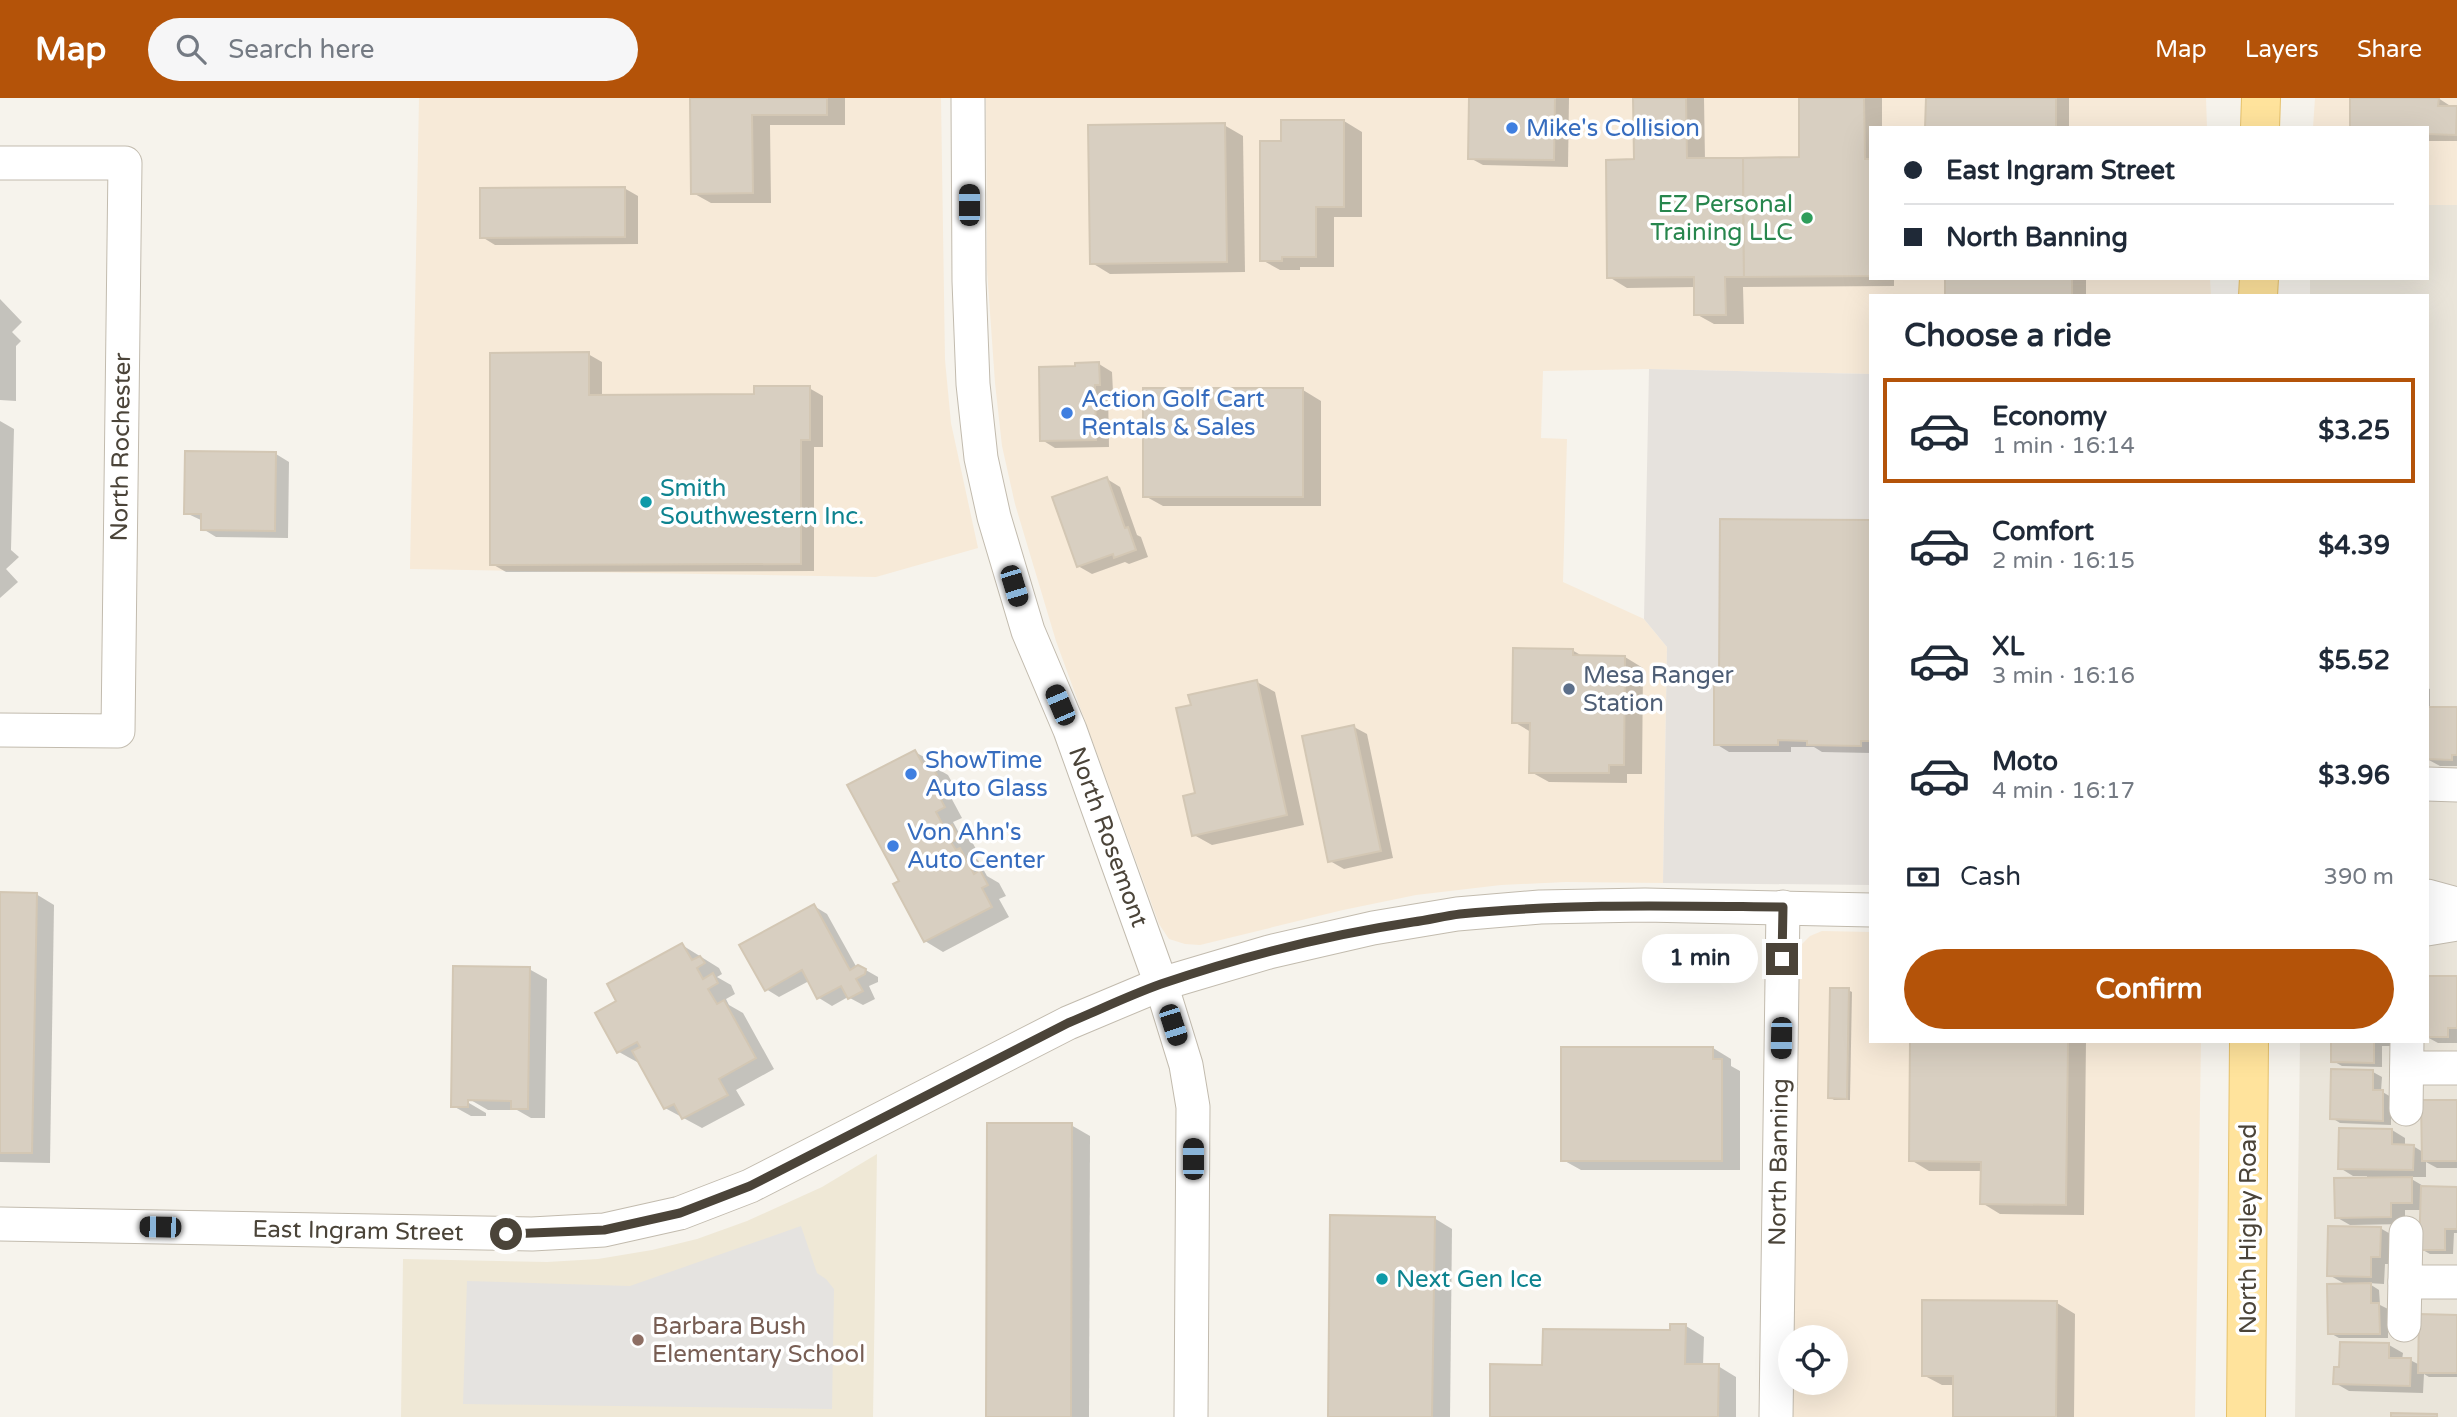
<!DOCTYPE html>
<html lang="en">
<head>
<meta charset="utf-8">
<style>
	body { margin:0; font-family:"Varela Round",sans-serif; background:#f6f6f7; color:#1f2937; height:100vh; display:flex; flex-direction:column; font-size:26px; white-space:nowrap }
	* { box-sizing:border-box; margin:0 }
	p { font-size:23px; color:#747a83 }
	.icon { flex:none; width:38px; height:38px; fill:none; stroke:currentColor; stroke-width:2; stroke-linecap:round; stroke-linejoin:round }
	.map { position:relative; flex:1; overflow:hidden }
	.details { position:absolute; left:1869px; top:196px; width:560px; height:749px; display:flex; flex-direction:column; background:#fff; border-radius:0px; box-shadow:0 7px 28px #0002 }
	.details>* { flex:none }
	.hud { position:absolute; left:1869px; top:28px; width:560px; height:154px; border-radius:0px; box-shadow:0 7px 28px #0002; display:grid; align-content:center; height:154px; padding:0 35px; background:#fff }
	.tools { position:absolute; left:1778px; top:1227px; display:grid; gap:14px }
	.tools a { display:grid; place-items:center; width:70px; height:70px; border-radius:50%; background:#fff; box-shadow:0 7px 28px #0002; font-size:35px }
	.end { position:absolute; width:32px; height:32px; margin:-16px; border:9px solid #4b4439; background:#fff; box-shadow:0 0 0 4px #fff }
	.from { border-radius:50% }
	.bubble { position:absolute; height:49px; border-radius:24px; background:#fff; box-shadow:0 7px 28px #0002; font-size:23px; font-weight:800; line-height:49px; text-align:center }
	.car { position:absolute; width:21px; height:42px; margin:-21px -10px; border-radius:9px; box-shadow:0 0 5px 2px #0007; background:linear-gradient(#222 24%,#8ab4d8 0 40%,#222 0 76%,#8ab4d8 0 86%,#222 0) }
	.hud b { display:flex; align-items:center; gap:24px; height:66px; font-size:26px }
	.hud b+b { border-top:2px solid #e0e1e3 }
	.hud i { width:18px; height:18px; background:#1f2937 }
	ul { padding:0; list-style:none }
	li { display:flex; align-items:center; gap:21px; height:105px; margin:0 14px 10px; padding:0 21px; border:4px solid transparent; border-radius:0px }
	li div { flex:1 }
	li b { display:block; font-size:26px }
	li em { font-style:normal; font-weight:800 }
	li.active { border-color:#b45309 }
	li>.icon { width:63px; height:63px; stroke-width:1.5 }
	h2 { padding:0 35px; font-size:32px; line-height:84px }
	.pay { display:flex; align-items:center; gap:18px; height:77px; padding:0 35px; font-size:26px }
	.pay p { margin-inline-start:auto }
	.cta { display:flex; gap:14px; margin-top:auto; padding:14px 35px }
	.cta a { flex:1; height:80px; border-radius:42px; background:#b45309; color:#fff; font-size:28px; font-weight:800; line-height:80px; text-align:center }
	header { display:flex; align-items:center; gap:42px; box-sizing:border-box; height:98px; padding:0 35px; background:#b45309; color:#fff }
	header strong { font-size:33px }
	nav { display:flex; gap:38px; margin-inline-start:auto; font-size:24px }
	.search { width:490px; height:63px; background:#f6f6f7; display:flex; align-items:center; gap:18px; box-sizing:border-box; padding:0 24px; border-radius:38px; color:#747a83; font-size:26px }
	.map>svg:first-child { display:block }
</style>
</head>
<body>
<header>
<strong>Map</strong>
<div class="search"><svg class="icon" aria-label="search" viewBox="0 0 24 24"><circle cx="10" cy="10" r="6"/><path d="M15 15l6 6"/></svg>Search here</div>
<nav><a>Map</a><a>Layers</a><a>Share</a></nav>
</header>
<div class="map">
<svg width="2457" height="1319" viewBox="0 0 2457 1319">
	<rect width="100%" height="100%" fill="#f6f3ec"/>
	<!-- residential -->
	<polygon fill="#eae5da" points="2427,107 2457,107 2457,1319 2295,1319 2300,943 2427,943 2427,198 2310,198 2310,180 2427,180"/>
	<!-- commercial -->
	<g fill="#f7ead8">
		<polygon points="419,0 941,0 945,262 951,325 978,450 876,479 410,471"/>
		<polygon points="986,0 2206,0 2207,30 1871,30 1871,180 2210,180 2211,198 1871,198 1871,276 1649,271 1543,273 1541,340 1567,341 1563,484 1644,521 1667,549 1663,785 1566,784 1501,787 1416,797 1343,812 1200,847 1185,846 1169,841 1159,826 1056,543 1015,406 1002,348 995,285 987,172"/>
		<polygon points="2315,0 2457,0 2457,107 2427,107 2427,30 2313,30"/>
		<polygon points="1822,833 1871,834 1871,943 2201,943 2195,1319 1792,1319 1793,1285 1836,1284 1836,1239 1793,1239 1799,857 1802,846 1810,838"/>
	</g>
	<!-- industrial -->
	<polygon fill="#e6e2dd" points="1649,271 1871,276 1871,787 1663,785 1667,549 1644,521"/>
	<!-- education -->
	<polygon fill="#efe8d6" points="877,1056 873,1319 401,1319 403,1161 547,1164 598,1161 652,1152 697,1141 747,1123 822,1089"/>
	<!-- parking -->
	<polygon fill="#e5e3e0" points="801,1128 817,1175 826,1181 834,1191 832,1311 463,1306 467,1183 630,1188"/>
	<!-- shadow -->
	<g fill="#0003">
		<polygon points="692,0 845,0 845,27 770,27 771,105 711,105 693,95"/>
		<polygon points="1470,0 1569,0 1568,69 1483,67 1470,60"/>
		<polygon points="1635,0 1704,0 1705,62 1801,61 1800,0 1882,0 1882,30 1871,30 1871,180 1894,180 1894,188 1743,189 1744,226 1714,226 1696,216 1696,189 1627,190 1609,179 1635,63"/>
		<polygon points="1928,0 2069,0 2069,30 1927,30"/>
		<polygon points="2352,0 2438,0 2452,9 2457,10 2457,43 2427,43 2427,30"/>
		<polygon points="1344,23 1362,34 1362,119 1334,119 1334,169 1300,169 1300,172 1280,172 1262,162 1283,45"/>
		<polygon points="1224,27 1243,38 1245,174 1110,176 1092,165"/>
		<polygon points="624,90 638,98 638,146 495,147 482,139"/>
		<rect x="1947" y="180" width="139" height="18"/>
		<polygon points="0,201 22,224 12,234 21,243 16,248 16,303 0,302"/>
		<polygon points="588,256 602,264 602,299 756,298 809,290 823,298 823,349 814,349 814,473 506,474 492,466"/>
		<polygon points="1099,266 1112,274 1113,294 1108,294 1109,349 1055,350 1042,342 1077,270"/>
		<polygon points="1303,292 1321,303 1321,408 1163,408 1145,398"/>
		<polygon points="0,323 14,331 11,452 19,459 6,471 18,484 0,500"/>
		<polygon points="276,356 289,364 288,440 216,439 203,431 203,423 186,415"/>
		<polygon points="1107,381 1120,389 1137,437 1141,439 1148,459 1129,466 1125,464 1092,476 1078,468"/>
		<polygon points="1871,424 1871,655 1822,654 1814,649 1791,649 1791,654 1729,654 1716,646 1721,585"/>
		<polygon points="1572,552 1584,559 1625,559 1643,570 1642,676 1627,676 1627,685 1549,684 1531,674 1531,634 1514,624"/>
		<polygon points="1257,584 1275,594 1304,727 1212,747 1194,737 1197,696 1193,608"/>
		<polygon points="2427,590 2430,591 2430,611 2457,611 2457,668 2440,668 2427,661"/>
		<polygon points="1354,629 1367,636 1393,760 1344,771 1330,763"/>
		<polygon points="915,654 933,664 936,670 948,677 954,688 947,692 962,720 953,724 958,733 970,740 976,751 968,755 970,757 978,762 987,778 999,785 1006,798 999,801 1009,819 943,854 925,843 901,784"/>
		<polygon points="0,796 36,796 54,807 50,1065 0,1064"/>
		<polygon points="814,808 827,816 857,870 864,871 878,879 878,884 869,888 875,901 863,907 848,899 832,908 819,900 809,883 779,899 766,891"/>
		<polygon points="682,847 719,870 722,876 717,879 731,887 735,896 726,901 729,907 743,915 774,971 736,992 745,1007 702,1030 665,1010 639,963 637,964 619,954 619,904"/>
		<polygon points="529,871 547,881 545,1020 531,1020 517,1012 488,1012 469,1001 469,1005 486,1015 486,1018 471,1018 453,1008"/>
		<polygon points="2427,875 2428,880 2457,880 2457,945 2438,945 2427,939"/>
		<polygon points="1848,892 1852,894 1850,1002 1834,1002 1830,999"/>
		<polygon points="1912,943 2086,943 2084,1117 2000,1116 1982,1105 1982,1073 1929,1073 1911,1062"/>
		<polygon points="2333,943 2391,943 2391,948 2382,948 2382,969 2342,968 2333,963"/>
		<polygon points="1713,950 1731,961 1731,968 1740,973 1740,1072 1581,1072 1563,1062"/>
		<polygon points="2373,974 2382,979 2381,993 2391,999 2391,1027 2340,1025 2332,1020"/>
		<polygon points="2457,1004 2457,1070 2437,1070 2426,1064 2426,1079 2408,1079 2425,1089 2457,1091 2457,1135 2454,1135 2453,1156 2430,1156 2421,1151 2422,1112 2405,1112 2405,1126 2350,1127 2336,1119 2367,1082 2367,1078 2353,1078 2340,1070 2392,1032 2405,1040 2405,1048 2413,1048 2423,1054"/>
		<polygon points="1071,1027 1090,1038 1089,1319 988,1319"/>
		<polygon points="1434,1120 1452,1131 1450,1319 1329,1319"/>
		<polygon points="2380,1130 2394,1138 2393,1166 2385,1166 2384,1186 2368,1185 2379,1192 2380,1207 2388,1211 2388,1240 2339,1240 2330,1235 2347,1187 2329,1177"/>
		<polygon points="2057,1205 2075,1216 2074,1319 1954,1319 1955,1287 1942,1287 1923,1277"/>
		<polygon points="2457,1219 2457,1279 2429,1279 2424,1276 2423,1295 2349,1293 2335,1285 2389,1247 2403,1255 2402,1262 2410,1262 2420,1267"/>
		<polygon points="1686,1228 1704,1239 1703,1268 1718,1268 1736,1279 1736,1319 1492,1319 1544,1269 1672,1234"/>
	</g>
	<!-- building -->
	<g fill="#d8cfc1" stroke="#d3c7b4" stroke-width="2">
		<polygon points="690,0 827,0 827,17 752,17 753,95 691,96"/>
		<polygon points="1469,0 1555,0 1554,62 1468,61"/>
		<polygon points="1633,0 1686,0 1687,60 1743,60 1744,179 1725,179 1726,217 1694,217 1694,179 1607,180 1606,62 1634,61"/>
		<polygon points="1799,0 1864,0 1865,61 1871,61 1871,178 1744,179 1743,60 1799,59"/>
		<polygon points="1926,0 2056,0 2056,30 1925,30"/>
		<polygon points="2350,0 2439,0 2438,8 2457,8 2456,37 2427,36 2427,30 2350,30"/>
		<polygon points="1281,22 1344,22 1344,109 1316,109 1316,159 1282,159 1282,163 1260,163 1260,43 1281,43"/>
		<polygon points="1225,25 1227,164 1090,166 1088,27"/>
		<polygon points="625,89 625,139 480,140 480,90"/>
		<rect x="1945" y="180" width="127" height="18"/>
		<polygon points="589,254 589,297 754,296 754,288 810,288 810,342 801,342 801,466 490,467 490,255"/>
		<polygon points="1099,264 1100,287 1095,287 1096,342 1040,343 1039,269 1075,268 1075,265"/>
		<rect x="1143" y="290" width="160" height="109"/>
		<polygon points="185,353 276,354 275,433 201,432 201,416 184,416"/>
		<polygon points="1107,379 1125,430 1128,429 1136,452 1114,460 1113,456 1077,469 1052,399"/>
		<polygon points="1720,421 1871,422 1871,643 1861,643 1861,648 1807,647 1807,643 1778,642 1778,647 1714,647 1714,583 1719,583"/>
		<polygon points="1513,550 1573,551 1573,557 1625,558 1624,667 1609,667 1609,675 1529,675 1530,625 1512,625"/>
		<polygon points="1257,582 1287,717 1192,738 1183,698 1195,695 1176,610 1191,607 1188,597"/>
		<polygon points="2427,609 2457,609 2457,657 2452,657 2452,662 2427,661"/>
		<polygon points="1354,627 1381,753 1328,764 1302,638"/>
		<polygon points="915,652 924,668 930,665 937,677 930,681 945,709 936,714 945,731 952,727 959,740 951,744 956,752 960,750 974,776 980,772 988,787 982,790 992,809 924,844 893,786 899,783 847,687"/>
		<polygon points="0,794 37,795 32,1055 0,1055"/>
		<polygon points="814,806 850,872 858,867 866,871 865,876 856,881 863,893 848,901 841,888 817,901 802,872 765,893 739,847"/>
		<polygon points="682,845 692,862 700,858 705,865 697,870 703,881 713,875 718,885 708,891 717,906 724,902 756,960 719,981 728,997 682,1021 674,1006 664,1011 632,953 640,949 637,944 617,955 595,915 616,903 607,886"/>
		<polygon points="453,868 530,869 528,1011 511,1011 511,1003 468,1002 468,1009 451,1009"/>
		<polygon points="2427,878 2457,878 2457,930 2448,930 2448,939 2427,939"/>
		<polygon points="1830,890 1849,890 1847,1001 1828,1000"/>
		<polygon points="1910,943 2068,943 2066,1107 1980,1106 1981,1064 1909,1063"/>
		<polygon points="2331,943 2383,943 2383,944 2374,944 2374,965 2331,964"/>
		<polygon points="1561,949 1713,949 1713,961 1722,961 1722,1063 1561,1063"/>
		<polygon points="2331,971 2373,972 2373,992 2383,992 2383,1023 2330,1021"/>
		<polygon points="2421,1002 2457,1002 2457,1063 2422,1063"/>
		<polygon points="987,1025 1072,1025 1071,1319 986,1319"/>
		<polygon points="2339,1030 2392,1031 2392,1046 2414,1047 2413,1072 2338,1071"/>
		<polygon points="2412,1079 2412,1105 2391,1105 2391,1119 2335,1120 2334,1080"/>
		<polygon points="2421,1088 2457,1089 2457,1131 2445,1131 2445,1152 2419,1152"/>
		<polygon points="1330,1117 1435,1119 1432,1319 1328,1319"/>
		<polygon points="2328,1128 2381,1129 2380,1159 2371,1159 2371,1179 2327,1178"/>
		<polygon points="2371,1185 2371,1205 2379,1205 2380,1236 2328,1236 2327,1186"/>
		<polygon points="1922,1202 2057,1203 2056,1319 1953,1319 1953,1278 1922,1278"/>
		<polygon points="2419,1216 2457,1217 2457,1275 2418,1275"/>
		<polygon points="1670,1226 1686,1226 1685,1266 1719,1266 1718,1319 1490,1319 1490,1266 1542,1267 1543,1231 1670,1232"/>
		<polygon points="2340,1244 2389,1245 2389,1260 2411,1260 2410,1288 2333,1286 2334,1269 2339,1269"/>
		<polygon points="2391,1315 2437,1316 2437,1319 2391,1319"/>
	</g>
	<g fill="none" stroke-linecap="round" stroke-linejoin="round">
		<!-- minor casing -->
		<g stroke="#c2bbae" stroke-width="35">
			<g id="minor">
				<polyline points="968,0 969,183 973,286 981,360 994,419 1028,533 1070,632 1161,886 1186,967 1193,1009 1191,1319"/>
				<polyline points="0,65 125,65 118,633 0,632"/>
				<polyline points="2427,686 2457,687"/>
				<polyline points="2427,798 2457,806"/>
				<polyline points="2427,831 2457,826"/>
				<polyline points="2407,970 2457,970"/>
				<polyline points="2406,1011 2407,943"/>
				<polyline points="0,1126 532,1136 604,1132 680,1115 750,1088 1068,925 1161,886 1269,854 1373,830 1457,816 1540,809 1645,807 1871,812"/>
				<polyline points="2405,1184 2457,1184"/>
				<polyline points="2404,1227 2406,1135"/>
				<polyline points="1776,1319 1783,809"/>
			</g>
		</g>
		<!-- major casing -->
		<g stroke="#e6c16a" stroke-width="40">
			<g id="major">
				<polyline points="2260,30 2261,0"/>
				<polyline points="2258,198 2259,180"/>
				<polyline points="2246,1319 2249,943"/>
			</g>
		</g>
		<!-- minor -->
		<use href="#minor" stroke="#fff" stroke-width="33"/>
		<!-- major -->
		<use href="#major" stroke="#ffe39c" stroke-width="38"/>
	</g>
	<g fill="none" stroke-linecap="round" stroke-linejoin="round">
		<!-- route -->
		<path stroke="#4b4439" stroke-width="9" d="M506,1136L604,1132L680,1115L750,1088L1068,925C1099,912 1130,897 1161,886C1243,858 1328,837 1413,824C1429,822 1444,818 1460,816C1568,805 1675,808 1783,809L1782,861"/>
	</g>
	<!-- markers -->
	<g fill="#3f7fe0" stroke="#fff" stroke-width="2.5">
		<circle cx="1512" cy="30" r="7"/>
		<circle cx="1067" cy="315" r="7"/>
		<circle cx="911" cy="676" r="7"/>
		<circle cx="893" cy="748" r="7"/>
	</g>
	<circle fill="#2e9e5b" stroke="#fff" stroke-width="2.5" cx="1807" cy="120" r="7"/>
	<g fill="#0f9aa8" stroke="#fff" stroke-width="2.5">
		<circle cx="646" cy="404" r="7"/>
		<circle cx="1382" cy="1181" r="7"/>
	</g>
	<circle fill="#5c6f8a" stroke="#fff" stroke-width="2.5" cx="1569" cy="591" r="7"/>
	<circle fill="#8d6e63" stroke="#fff" stroke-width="2.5" cx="638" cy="1242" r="7"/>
	<g text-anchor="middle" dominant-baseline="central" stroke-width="7" stroke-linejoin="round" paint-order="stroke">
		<!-- shop labels -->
		<g font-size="24" fill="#366cbe" stroke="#fff" text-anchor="start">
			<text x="1526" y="30">Mike's Collision</text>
			<text x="1081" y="301">Action Golf Cart<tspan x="1081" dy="28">Rentals &amp; Sales</tspan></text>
			<text x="925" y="662">ShowTime<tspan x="925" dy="28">Auto Glass</tspan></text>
			<text x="907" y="734">Von Ahn's<tspan x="907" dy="28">Auto Center</tspan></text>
		</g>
		<!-- leisure labels -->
		<g font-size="24" fill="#27864d" stroke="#fff" text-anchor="end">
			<text x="1793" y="106">EZ Personal<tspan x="1793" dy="28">Training LLC</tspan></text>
		</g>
		<!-- street labels -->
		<g font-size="24" fill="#4b4439" stroke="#fff">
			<text transform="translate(121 349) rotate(-89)">North Rochester</text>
			<text transform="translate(1108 739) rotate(70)">North Rosemont</text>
			<text transform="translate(1779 1064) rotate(-89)">North Banning</text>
			<text transform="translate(2248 1131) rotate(-90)">North Higley Road</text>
			<text transform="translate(358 1133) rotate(1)">East Ingram Street</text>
		</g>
		<!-- culture labels -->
		<g font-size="24" fill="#0d838f" stroke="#fff" text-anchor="start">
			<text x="660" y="390">Smith<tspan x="660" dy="28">Southwestern Inc.</tspan></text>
			<text x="1396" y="1181">Next Gen Ice</text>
		</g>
		<!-- service labels -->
		<g font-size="24" fill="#4e5e75" stroke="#fff" text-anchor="start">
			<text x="1583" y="577">Mesa Ranger<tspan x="1583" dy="28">Station</tspan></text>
		</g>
		<!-- education labels -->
		<g font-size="24" fill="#785e54" stroke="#fff" text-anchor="start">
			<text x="652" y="1228">Barbara Bush<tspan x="652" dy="28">Elementary School</tspan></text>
		</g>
	</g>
</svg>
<div class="tools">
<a><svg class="icon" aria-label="locate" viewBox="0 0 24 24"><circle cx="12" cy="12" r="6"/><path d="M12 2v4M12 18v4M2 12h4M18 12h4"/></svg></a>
</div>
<i class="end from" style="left:506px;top:1136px"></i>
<i class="end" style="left:1782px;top:861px"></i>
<div class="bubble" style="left:1642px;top:836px;width:116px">1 min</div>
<i class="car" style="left:969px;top:107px;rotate:0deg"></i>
<i class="car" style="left:1014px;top:488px;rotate:163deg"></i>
<i class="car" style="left:1060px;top:607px;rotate:337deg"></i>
<i class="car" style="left:1173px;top:927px;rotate:162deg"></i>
<i class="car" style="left:1781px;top:940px;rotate:181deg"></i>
<i class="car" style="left:1193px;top:1061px;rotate:0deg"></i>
<i class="car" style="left:160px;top:1129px;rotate:271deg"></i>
<div class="hud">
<b><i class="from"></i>East Ingram Street</b>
<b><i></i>North Banning</b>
</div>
<section class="details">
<h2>Choose a ride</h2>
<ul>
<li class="active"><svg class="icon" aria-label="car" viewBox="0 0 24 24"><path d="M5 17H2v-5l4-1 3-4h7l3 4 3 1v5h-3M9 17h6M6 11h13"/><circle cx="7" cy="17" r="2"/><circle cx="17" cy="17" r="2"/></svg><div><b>Economy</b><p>1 min · 16:14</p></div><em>$3.25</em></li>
<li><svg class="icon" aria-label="car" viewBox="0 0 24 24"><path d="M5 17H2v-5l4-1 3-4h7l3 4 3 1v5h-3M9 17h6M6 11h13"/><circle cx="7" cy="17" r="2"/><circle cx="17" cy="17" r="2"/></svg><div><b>Comfort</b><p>2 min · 16:15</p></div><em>$4.39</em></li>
<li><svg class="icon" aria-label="car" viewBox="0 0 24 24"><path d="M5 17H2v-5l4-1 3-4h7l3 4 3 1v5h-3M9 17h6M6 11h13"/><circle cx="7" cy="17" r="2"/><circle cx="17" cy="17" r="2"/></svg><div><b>XL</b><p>3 min · 16:16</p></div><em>$5.52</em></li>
<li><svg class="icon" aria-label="car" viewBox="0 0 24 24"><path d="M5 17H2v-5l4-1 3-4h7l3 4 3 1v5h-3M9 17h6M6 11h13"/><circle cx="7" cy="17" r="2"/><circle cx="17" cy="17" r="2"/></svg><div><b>Moto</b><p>4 min · 16:17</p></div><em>$3.96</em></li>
</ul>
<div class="pay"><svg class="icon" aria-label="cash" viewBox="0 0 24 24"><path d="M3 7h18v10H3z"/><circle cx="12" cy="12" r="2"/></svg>Cash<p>390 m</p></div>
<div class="cta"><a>Confirm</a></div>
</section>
</div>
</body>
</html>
